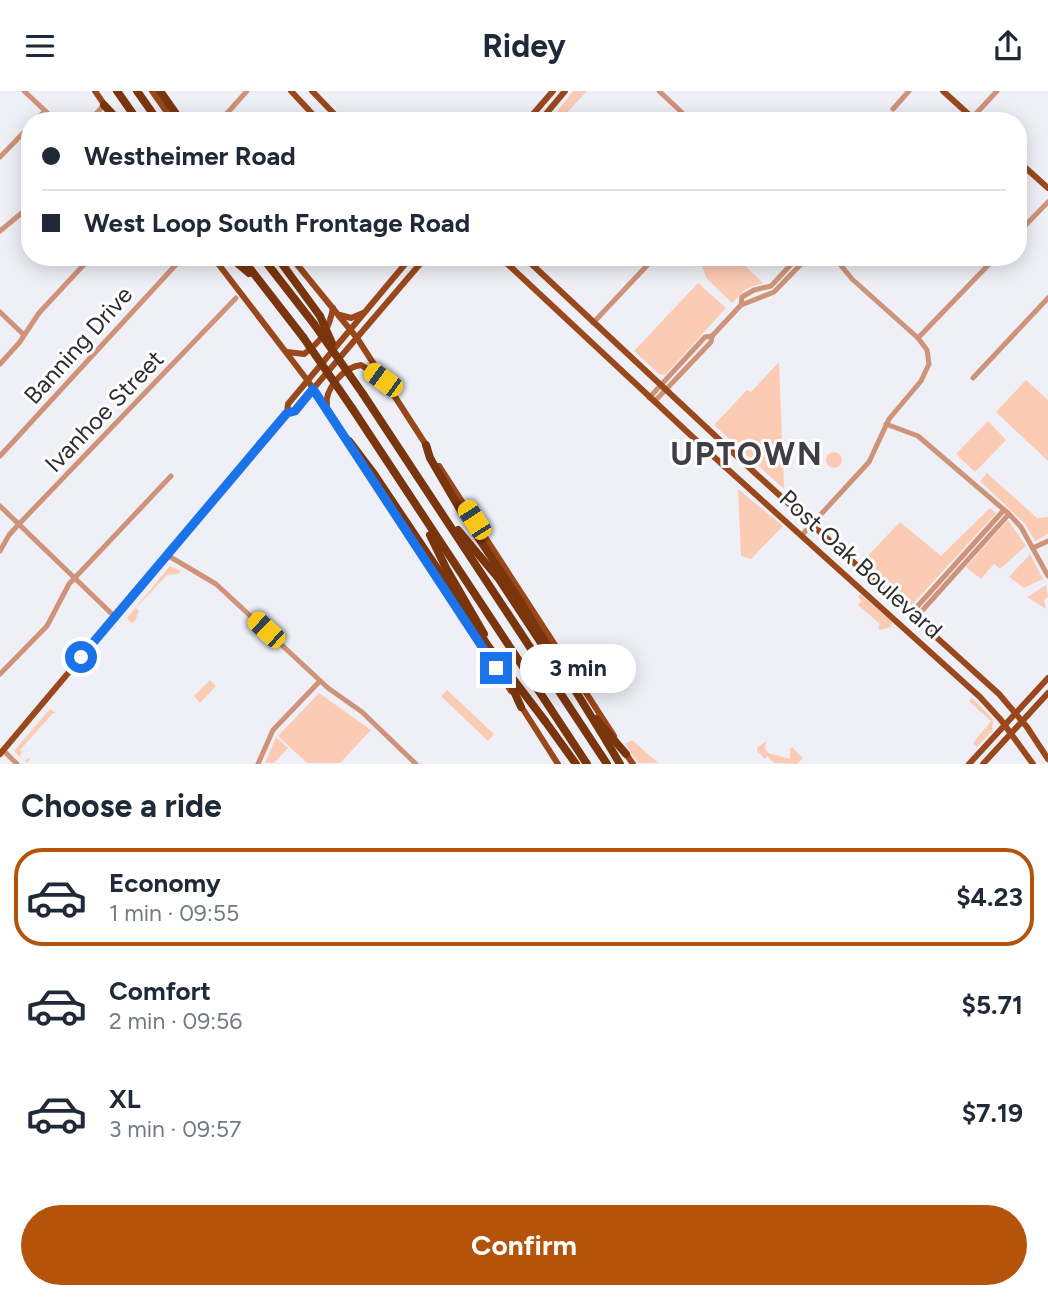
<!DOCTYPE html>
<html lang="en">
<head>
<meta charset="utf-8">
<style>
	body { margin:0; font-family:Figtree,sans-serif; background:#f2f2f3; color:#1f2937; height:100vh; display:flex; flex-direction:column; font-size:26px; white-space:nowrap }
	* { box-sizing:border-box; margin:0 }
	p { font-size:23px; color:#747a83 }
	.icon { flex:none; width:38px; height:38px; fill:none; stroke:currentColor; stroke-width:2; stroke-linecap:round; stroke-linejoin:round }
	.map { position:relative; height:673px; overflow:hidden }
	.sheet { display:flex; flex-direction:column; background:#fff; flex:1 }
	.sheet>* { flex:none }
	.top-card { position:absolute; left:21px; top:21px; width:1006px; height:154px; border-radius:28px; box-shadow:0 4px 18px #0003; display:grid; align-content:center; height:154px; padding:0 21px; background:#fff }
	.end { position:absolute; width:32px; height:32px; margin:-16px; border:9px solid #1a73e8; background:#fff; box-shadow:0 0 0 4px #fff }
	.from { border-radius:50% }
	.bubble { position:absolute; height:49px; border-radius:24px; background:#fff; box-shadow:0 4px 18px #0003; font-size:23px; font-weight:700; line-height:49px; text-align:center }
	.car { position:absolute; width:21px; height:42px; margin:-21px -10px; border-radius:9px; box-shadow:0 0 5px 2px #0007; background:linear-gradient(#f5c518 24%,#345 0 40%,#f5c518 0 76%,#345 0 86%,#f5c518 0) }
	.top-card b { display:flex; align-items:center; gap:24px; height:66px; font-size:26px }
	.top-card b+b { border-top:2px solid #e0e1e3 }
	.top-card i { width:18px; height:18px; background:#1f2937 }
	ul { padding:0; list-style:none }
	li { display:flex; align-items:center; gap:21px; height:98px; margin:0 14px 10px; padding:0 7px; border:4px solid transparent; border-radius:28px }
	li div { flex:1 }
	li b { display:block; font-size:26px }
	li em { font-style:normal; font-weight:700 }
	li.active { border-color:#b45309 }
	li>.icon { width:63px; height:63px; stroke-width:1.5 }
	h2 { padding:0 21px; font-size:32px; line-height:84px }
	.action { display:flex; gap:14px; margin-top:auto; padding:14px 21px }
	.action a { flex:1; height:80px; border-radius:42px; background:#b45309; color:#fff; font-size:28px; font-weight:700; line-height:80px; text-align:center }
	header { display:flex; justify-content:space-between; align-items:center; height:91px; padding:0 21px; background:#fff; font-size:32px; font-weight:700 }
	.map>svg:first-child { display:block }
</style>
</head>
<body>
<header><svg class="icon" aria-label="menu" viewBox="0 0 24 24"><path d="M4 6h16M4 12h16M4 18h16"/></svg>Ridey<svg class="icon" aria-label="share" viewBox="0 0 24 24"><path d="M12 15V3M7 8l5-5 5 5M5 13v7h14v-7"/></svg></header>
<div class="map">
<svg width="1048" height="673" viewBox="0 0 1048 673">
	<rect width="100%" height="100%" fill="#eff0f7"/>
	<!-- green -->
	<g fill="#fccbb4">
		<polygon points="573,0 587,0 559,30 550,30"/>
		<polygon points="694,166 736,166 763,192 746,198 732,212 707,188 701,173"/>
		<polygon points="698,192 726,217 665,284 659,283 634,260"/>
		<polygon points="779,271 784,398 714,334 747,299 751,301"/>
		<polygon points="1026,289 1048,309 1048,370 996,321"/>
		<polygon points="988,330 1006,349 975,381 956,363"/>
		<circle cx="834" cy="369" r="8"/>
		<polygon points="987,382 1037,427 1048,426 1048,443 1035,450 1025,433 980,390"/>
		<polygon points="738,398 783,435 751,468 741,465"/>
		<polygon points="990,417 996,422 911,515 862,471 900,431 941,465"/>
		<polygon points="1008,429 1026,455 1000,478 994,473 981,488 966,476"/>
		<polygon points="1030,463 1043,488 1024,497 1009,486"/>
		<polygon points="170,475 181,480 178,483 167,484 136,517 139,520 135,530 131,532 127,527"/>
		<polygon points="1046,494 1048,506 1044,509 1046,518 1027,506"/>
		<polygon points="860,503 892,531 891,536 880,539 878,537 880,533 858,514 861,510 858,505"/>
		<polygon points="210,589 216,595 200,612 194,605"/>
		<polygon points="447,599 494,643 488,650 441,605"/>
		<polygon points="319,602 371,639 340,672 307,672 278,645"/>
		<polygon points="972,607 993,628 992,640 977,656 973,652 991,630 969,610"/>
		<polygon points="50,618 56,622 53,622 20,659 22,661 20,665 25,670 29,667 30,668 27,672 14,660"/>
		<polygon points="276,646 288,657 274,672 265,672"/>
		<polygon points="632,649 658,672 638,672 625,653"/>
		<polygon points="766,650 765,657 768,662 790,668 790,658 792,656 803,667 797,673 774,672 767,665 765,668 757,660 757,657"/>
	</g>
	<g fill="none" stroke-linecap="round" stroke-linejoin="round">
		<!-- minor -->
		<g stroke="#ce9378" stroke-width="5">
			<polyline points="24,0 56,30"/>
			<polyline points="659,0 691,30"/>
			<polyline points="893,18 909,0"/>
			<polyline points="972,27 997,0"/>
			<polyline points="35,30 45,20"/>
			<polyline points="89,30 104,14"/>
			<polyline points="220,30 247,0"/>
			<polyline points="0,66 30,35"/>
			<polyline points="0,140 30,115"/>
			<polyline points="1018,142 1048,111"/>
			<polyline points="741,214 774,201 808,166"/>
			<polyline points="0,221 24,244"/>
			<polyline points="593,232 655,166"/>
			<polyline points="918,247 996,166"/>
			<polyline points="0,273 19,252 39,222 91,166"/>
			<polyline points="973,287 1048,207"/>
			<polyline points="649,307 705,246 712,245"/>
			<polyline points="654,311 711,251 712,245 741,214 742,206 754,199 771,195 798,166"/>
			<polyline points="886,333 918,345 1009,423 1021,436 1048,485"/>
			<polyline points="0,365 183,166"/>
			<polyline points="0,415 115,526"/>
			<polyline points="801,445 869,371 889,328 921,290 929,273 927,259 918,247 852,188 834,166"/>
			<polyline points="1033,457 1048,450"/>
			<polyline points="0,460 9,444 19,433 236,207"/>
			<polyline points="167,464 216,493 328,597 362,621 416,673"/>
			<polyline points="912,524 920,522 1009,423"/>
			<polyline points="912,524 915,518 1004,419"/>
			<polyline points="0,583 47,535 69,493 171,385"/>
			<polyline points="3,659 17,673"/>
			<polyline points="258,673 273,639 320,590"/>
		</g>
		<!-- major -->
		<g stroke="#9a481b" stroke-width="6">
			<polyline points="95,0 106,16"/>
			<polyline points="152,0 173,30"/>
			<polyline points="291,0 319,30"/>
			<polyline points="312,0 341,30"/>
			<polyline points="943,0 976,30"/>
			<polyline points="527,30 553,0"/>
			<polyline points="540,30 565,0"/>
			<polyline points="1018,70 1048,97"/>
			<polyline points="213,166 308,290 351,354"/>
			<polyline points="291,166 357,247 428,357"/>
			<polyline points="500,166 713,365 980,606 1001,629 1033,673"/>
			<polyline points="524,166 755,382 999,603 1027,636 1048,668"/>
			<polyline points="340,224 351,227 363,222"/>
			<path d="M287,261L304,263C322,250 329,238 333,217"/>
			<path d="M327,315C324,298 344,276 361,274L379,285"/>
			<polyline points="287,322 288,313 411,166"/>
			<polyline points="362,372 511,600"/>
			<polyline points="439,375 614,645"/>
			<polyline points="519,612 558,673"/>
			<polyline points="624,660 633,673"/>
			<polyline points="0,663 287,322 295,319 426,166"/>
			<polyline points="969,673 1048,587"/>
			<polyline points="983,673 1048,602"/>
		</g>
		<!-- highway -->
		<g stroke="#7b350d" stroke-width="8">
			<polyline points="117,0 138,30"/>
			<polyline points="137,0 158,30"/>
			<polyline points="160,0 181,30"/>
			<polyline points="104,14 119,30"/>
			<polyline points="230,166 249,182"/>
			<polyline points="241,166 303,246"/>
			<polyline points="262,166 314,233"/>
			<polyline points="277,166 320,225"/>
			<polyline points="363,303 607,673"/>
			<polyline points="352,317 587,673"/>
			<polyline points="349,350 374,383 449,495"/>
			<polyline points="426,354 430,367 461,420 520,510"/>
			<polyline points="458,439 499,488 561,582"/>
			<polyline points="430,444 446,477 484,543"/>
			<polyline points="506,582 521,616"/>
			<polyline points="596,628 626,663"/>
			<polyline points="545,630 576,673"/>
			<polyline points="607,651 620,673"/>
		</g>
		<!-- highway-bridge -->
		<g stroke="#7b350d" stroke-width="8">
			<polyline points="320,225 332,252"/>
			<polyline points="314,233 363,303"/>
			<polyline points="303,246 352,317"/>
			<polyline points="449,495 488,555 545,630"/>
			<polyline points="520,510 607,651"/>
		</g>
	</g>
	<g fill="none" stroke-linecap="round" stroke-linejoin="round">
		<!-- route -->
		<polyline stroke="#1a73e8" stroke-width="9" points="81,566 287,322 295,320 313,298 496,577"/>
	</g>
	<g text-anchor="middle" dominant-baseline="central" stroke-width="6" stroke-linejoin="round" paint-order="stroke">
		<!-- street labels -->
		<g font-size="24" fill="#2d2d30" stroke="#fefefe">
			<text transform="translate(78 254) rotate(-48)">Banning Drive</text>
			<text transform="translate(104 320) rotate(-46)">Ivanhoe Street</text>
			<text transform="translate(861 473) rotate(42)">Post Oak Boulevard</text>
		</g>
		<!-- district labels -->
		<g font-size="32" font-weight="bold" letter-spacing="2" fill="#3e3e44" stroke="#fefefe">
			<text x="747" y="363">UPTOWN</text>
		</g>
	</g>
</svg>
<i class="end from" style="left:81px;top:566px"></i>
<i class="end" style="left:496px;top:577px"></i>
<div class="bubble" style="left:520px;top:553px;width:116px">3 min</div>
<i class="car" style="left:383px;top:289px;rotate:306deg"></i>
<i class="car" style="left:474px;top:429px;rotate:327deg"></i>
<i class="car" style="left:266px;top:539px;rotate:313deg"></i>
<div class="top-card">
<b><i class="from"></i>Westheimer Road</b>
<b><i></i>West Loop South Frontage Road</b>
</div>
</div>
<section class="sheet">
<h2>Choose a ride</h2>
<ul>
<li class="active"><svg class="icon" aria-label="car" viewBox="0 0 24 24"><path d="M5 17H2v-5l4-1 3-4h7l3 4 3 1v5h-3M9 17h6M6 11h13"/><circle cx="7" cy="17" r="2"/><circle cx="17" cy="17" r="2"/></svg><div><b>Economy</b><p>1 min · 09:55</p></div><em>$4.23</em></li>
<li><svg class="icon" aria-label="car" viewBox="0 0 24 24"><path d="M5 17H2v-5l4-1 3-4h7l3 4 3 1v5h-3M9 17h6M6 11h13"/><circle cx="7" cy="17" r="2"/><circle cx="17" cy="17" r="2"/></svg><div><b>Comfort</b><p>2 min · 09:56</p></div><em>$5.71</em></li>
<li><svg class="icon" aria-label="car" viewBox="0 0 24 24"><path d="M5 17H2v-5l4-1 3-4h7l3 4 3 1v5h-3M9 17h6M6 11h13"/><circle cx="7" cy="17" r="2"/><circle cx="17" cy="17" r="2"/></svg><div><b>XL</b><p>3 min · 09:57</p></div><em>$7.19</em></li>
</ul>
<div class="action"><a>Confirm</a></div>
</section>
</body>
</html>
